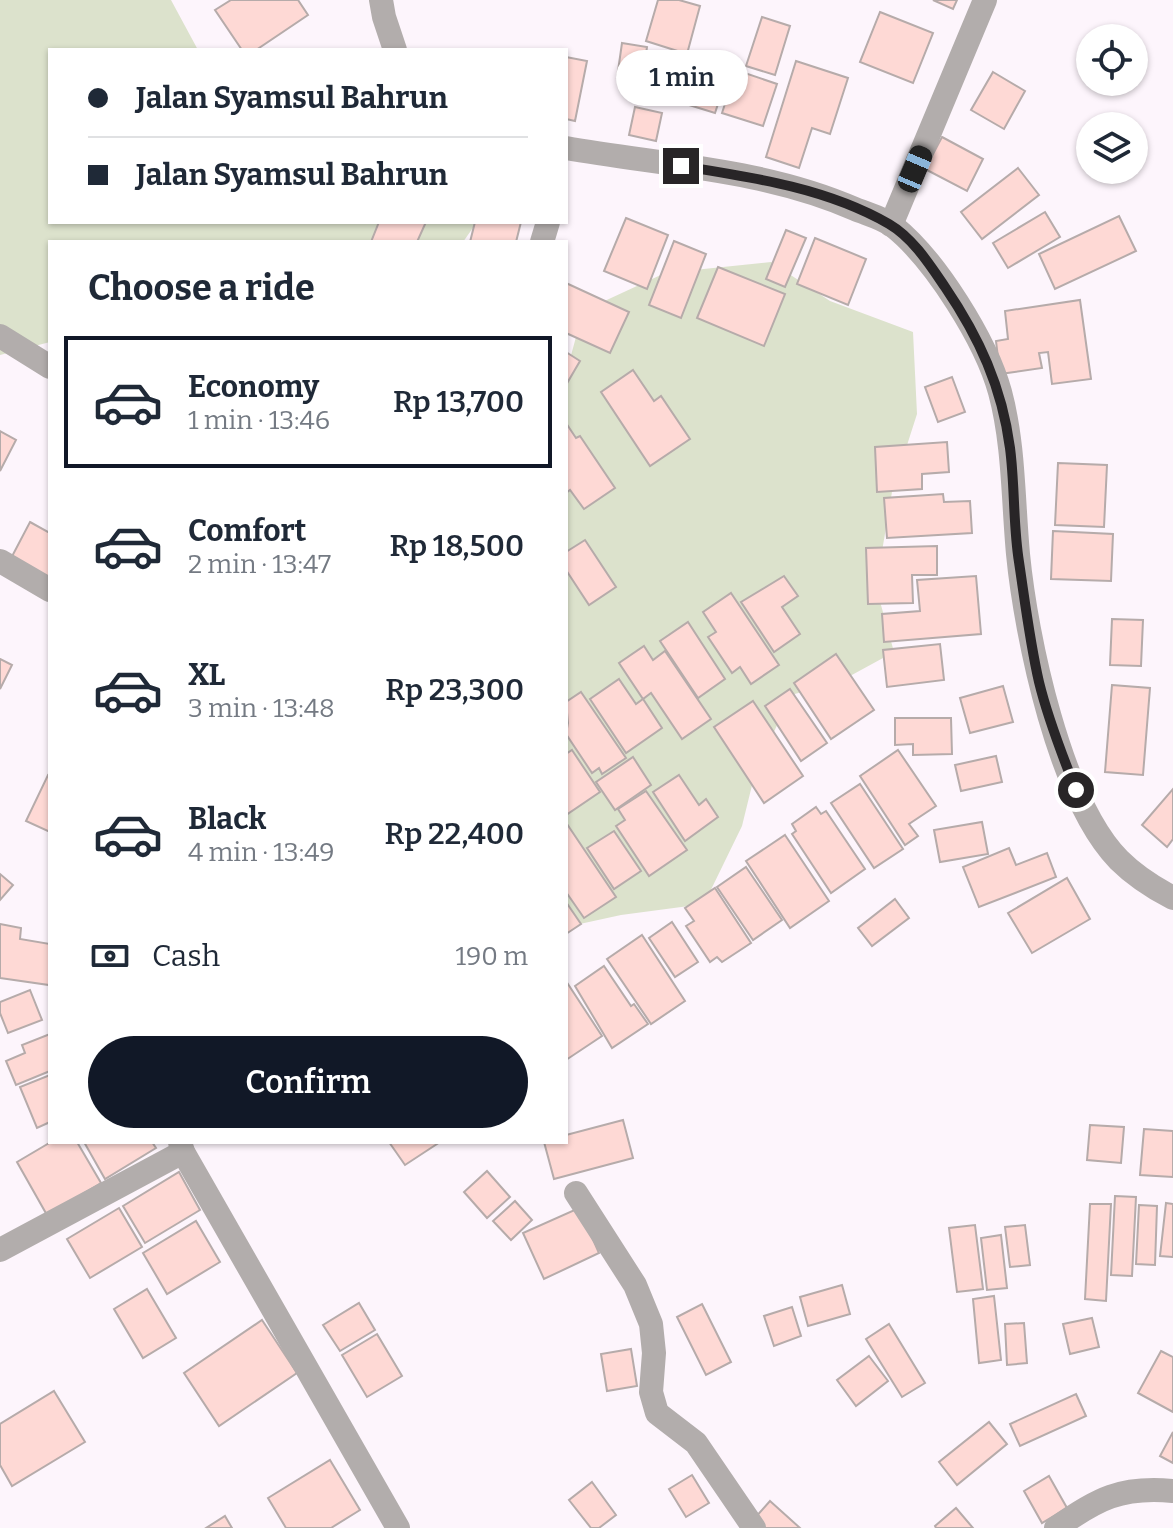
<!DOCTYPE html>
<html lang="en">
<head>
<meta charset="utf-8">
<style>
	body { margin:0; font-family:Bitter,serif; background:#f6f6f7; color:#1f2937; height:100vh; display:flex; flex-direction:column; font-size:30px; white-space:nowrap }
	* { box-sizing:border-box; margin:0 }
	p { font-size:26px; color:#747a83 }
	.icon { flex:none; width:44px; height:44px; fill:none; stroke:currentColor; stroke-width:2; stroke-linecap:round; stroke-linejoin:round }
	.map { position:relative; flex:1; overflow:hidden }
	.sheet { position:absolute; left:48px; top:240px; width:520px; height:904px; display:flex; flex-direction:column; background:#fff; border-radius:0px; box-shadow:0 2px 6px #0004 }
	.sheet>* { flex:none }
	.hud { position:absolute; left:48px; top:48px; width:520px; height:176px; border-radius:0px; box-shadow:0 2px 6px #0004; display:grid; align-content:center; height:176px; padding:0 40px; background:#fff }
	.tools { position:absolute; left:1076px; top:24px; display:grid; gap:16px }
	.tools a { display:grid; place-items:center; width:72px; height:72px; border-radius:50%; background:#fff; box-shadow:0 2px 6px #0004; font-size:40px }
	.end { position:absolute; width:36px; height:36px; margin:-18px; border:10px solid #282527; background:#fff; box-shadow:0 0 0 4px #fff }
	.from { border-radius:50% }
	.bubble { position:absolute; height:56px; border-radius:28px; background:#fff; box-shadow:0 2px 6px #0004; font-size:26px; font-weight:600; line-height:56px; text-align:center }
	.car { position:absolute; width:24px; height:48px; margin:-24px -12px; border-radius:10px; box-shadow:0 0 6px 2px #0007; background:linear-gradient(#222 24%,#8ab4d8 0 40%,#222 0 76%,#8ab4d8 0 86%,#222 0) }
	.hud b { display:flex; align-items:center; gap:28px; height:76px; font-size:30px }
	.hud b+b { border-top:2px solid #e0e1e3 }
	.hud i { width:20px; height:20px; background:#1f2937 }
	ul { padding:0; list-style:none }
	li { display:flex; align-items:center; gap:24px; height:132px; margin:0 16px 12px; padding:0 24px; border:4px solid transparent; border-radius:0px }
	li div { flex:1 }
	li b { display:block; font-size:30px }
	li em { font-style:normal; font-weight:600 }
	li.selected { border-color:#111827 }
	li>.icon { width:72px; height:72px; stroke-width:1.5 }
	h2 { padding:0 40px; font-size:36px; line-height:96px }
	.pay { display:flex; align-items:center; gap:20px; height:88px; padding:0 40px; font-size:30px }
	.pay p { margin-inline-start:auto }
	.primary-button { display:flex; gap:16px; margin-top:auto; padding:16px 40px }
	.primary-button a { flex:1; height:92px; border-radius:48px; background:#111827; color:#fff; font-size:32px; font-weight:600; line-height:92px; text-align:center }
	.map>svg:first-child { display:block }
</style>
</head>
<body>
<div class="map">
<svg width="1173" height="1528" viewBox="0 0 1173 1528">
	<rect width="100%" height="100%" fill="#fdf5fc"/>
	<!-- green -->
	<g fill="#dce2cc">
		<polygon points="0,0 171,0 198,50 50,50 50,222 477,222 463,242 50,242 50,342 0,355"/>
		<polygon points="771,262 830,301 913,332 917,414 892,492 876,587 894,652 839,682 791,695 755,773 742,826 704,904 621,915 566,927 566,374 583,311 665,273"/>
	</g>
	<!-- building -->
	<g fill="#fed9d5" stroke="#b6abaa" stroke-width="2">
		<polygon points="231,0 298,0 308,15 256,50 242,50 215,10"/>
		<polygon points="658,0 679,0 700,6 687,54 646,41"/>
		<polygon points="933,0 957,0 953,9"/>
		<polygon points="880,12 933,33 913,83 860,62"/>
		<polygon points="762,17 790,26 775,75 746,66"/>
		<polygon points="622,43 647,47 642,82 617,78"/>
		<polygon points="702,54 731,64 715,113 686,104"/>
		<polygon points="566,57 587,61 575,121 566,119"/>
		<polygon points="796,61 848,78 830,134 812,128 799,168 766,157"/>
		<polygon points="653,63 673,69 664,100 644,93"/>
		<polygon points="736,70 777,84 763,126 722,113"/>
		<polygon points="993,72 1025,91 1004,129 971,110"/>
		<polygon points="635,107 662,113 656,141 629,135"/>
		<polygon points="942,137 983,159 967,191 925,169"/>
		<polygon points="1018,168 1039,195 982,239 961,212"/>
		<polygon points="1045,212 1060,237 1008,268 993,243"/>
		<polygon points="1119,216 1136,251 1055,289 1039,254"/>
		<polygon points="626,218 668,235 647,289 604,271"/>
		<polygon points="379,222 426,222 417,242 371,242"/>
		<polygon points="475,222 521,222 516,242 470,242"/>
		<polygon points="786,230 806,238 785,287 766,279"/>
		<polygon points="815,238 866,259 848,305 797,284"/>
		<polygon points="674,241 706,254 681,318 649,305"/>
		<polygon points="718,267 785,294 764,346 697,318"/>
		<polygon points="566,283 629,312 610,353 566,333"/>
		<polygon points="1080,300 1091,379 1052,384 1048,352 1039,353 1042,368 1000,374 996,341 1008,339 1005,311"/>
		<polygon points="566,352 580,361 566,385"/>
		<polygon points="633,370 654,401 661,396 690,439 650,466 601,392"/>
		<polygon points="952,377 965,412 938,422 925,387"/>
		<polygon points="566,423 576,438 580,436 615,488 584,509 570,490 566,493"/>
		<polygon points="0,431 16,440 0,471"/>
		<polygon points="947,442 949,472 922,474 922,489 877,492 875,447"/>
		<polygon points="1058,463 1107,465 1104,527 1055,525"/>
		<polygon points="943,494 944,502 970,501 972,533 887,538 884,498"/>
		<polygon points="30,522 50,533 50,582 8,564"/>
		<polygon points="1053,531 1113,534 1111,581 1051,579"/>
		<polygon points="585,540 616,587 589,605 566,570 566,552"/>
		<polygon points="937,546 937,575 912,575 913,603 868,604 866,548"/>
		<polygon points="784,576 798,596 782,607 800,634 774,652 741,602"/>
		<polygon points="976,576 981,634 884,642 882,614 920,611 917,580"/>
		<polygon points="731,593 779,665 751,684 740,667 732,673 708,637 716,632 703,612"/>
		<polygon points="1112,619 1143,620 1141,666 1110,665"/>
		<polygon points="688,622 725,679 698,698 660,641"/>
		<polygon points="940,644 944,680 887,687 883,650"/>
		<polygon points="644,646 653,660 665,651 711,719 682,739 651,693 643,699 619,663"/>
		<polygon points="836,654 874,710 831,739 794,683"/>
		<polygon points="0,659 12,665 0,689"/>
		<polygon points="619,679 636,704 643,699 662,728 626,753 590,699"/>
		<polygon points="1112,685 1150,688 1143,775 1105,772"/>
		<polygon points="1003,686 1013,722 970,733 960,698"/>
		<polygon points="790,689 827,743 801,761 765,706"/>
		<polygon points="581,692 626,758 602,774 599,768 592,773 566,734 568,723 566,702"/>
		<polygon points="753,701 803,776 764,803 714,727"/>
		<polygon points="895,718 951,718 952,754 913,755 913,744 895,745"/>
		<polygon points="572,750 600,792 566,815 566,754"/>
		<polygon points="898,750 936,806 909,824 918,836 905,845 860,776"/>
		<polygon points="996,756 1002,782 961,791 955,765"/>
		<polygon points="633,757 651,785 615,810 596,782"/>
		<polygon points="48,775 50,776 50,832 26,821"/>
		<polygon points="679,775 699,805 706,799 718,817 685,841 653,792"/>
		<polygon points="860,784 903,849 874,868 831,803"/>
		<polygon points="1173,789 1173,839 1167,847 1142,825"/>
		<polygon points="646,791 687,850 649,876 616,826 625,820 618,809"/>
		<polygon points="816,807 821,814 826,811 865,869 831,893 792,834 796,831 792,824"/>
		<polygon points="982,822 988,854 940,862 934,830"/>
		<polygon points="567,824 616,897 584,918 566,892"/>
		<polygon points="614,831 641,871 614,889 587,848"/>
		<polygon points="785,835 829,901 790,928 746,861"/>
		<polygon points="1009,848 1016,865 1047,853 1056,877 979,907 963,867"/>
		<polygon points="746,867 782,920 753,940 717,887"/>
		<polygon points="0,874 13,885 0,900"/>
		<polygon points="1067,878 1090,919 1032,953 1008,913"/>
		<polygon points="715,888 751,943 722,962 717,957 710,962 686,926 694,921 685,908"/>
		<polygon points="895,899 909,918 872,946 858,928"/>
		<polygon points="566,902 581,924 566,934"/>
		<polygon points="672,922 698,962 675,977 649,938"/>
		<polygon points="0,924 21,928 20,939 50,944 49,985 0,978"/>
		<polygon points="642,935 685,1001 651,1024 607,959"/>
		<polygon points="604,966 631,1006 634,1004 648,1024 612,1048 575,986"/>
		<polygon points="566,981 602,1036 566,1060"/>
		<polygon points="30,990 42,1020 8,1033 0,1013 0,1002"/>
		<polygon points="50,1034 50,1071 16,1085 6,1061 25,1053 22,1045"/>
		<polygon points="50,1075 50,1122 37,1128 20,1087"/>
		<polygon points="623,1120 633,1158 554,1179 544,1142 566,1142 566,1135"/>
		<polygon points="1090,1125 1124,1127 1121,1163 1087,1160"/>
		<polygon points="1144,1129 1173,1131 1173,1177 1140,1175"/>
		<polygon points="51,1142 77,1142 101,1183 47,1215 17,1162"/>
		<polygon points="84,1142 152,1142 156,1148 105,1179"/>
		<polygon points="389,1142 440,1142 405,1165"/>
		<polygon points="487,1171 510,1197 487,1218 464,1192"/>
		<polygon points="179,1172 200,1210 145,1243 123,1206"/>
		<polygon points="1115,1196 1136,1197 1132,1276 1111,1275"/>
		<polygon points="515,1201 532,1220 511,1240 493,1221"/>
		<polygon points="1166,1203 1173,1204 1173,1257 1160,1256"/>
		<polygon points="1090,1204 1111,1204 1106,1301 1085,1299"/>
		<polygon points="1139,1205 1157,1206 1155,1265 1136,1264"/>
		<polygon points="119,1208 142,1247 90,1278 67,1239"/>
		<polygon points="579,1208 599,1253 544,1279 523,1233"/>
		<polygon points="196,1221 220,1262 167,1294 143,1253"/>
		<polygon points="975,1225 983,1289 957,1292 949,1228"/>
		<polygon points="1025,1225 1030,1265 1010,1267 1005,1227"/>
		<polygon points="1001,1235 1007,1288 987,1290 981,1238"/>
		<polygon points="842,1285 850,1314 808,1326 800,1297"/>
		<polygon points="147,1289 176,1338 143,1358 114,1309"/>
		<polygon points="994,1296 1001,1360 979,1363 973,1299"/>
		<polygon points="359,1303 375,1330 340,1351 323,1325"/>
		<polygon points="702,1304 731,1362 706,1375 677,1317"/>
		<polygon points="792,1307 801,1336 774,1346 764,1316"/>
		<polygon points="1092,1318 1099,1347 1070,1354 1063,1324"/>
		<polygon points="262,1320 297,1373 219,1426 184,1373"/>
		<polygon points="1024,1323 1027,1363 1007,1365 1005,1324"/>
		<polygon points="889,1324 925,1383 902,1397 866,1339"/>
		<polygon points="377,1334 402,1376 367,1397 342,1355"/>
		<polygon points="631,1349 637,1386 607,1391 601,1354"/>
		<polygon points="1161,1351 1173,1357 1173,1412 1138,1393"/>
		<polygon points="869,1356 888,1381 856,1406 837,1380"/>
		<polygon points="54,1391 85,1442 12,1486 0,1465 0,1424"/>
		<polygon points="1076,1394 1086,1416 1020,1446 1010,1424"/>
		<polygon points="989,1422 1007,1444 957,1485 939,1462"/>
		<polygon points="1173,1432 1173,1463 1160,1456"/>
		<polygon points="330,1460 360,1510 331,1528 286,1528 268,1498"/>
		<polygon points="692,1475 709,1503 686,1517 669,1489"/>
		<polygon points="1049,1476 1067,1508 1042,1523 1024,1491"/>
		<polygon points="592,1482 616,1515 599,1528 591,1528 569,1500"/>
		<polygon points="770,1501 800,1528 764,1528 754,1519"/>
		<polygon points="956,1508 973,1528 936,1528 935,1526"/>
		<polygon points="225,1516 232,1528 206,1528"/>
	</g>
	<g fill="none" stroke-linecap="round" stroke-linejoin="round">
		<!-- minor -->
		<g stroke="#b2adac" stroke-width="24">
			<polyline points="381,0 384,17 395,50"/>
			<path d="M566,148C662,165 764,169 855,209C867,214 883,218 893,226C935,259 986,341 1000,392C1014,444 1013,500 1018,554C1026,637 1060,800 1119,860C1134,875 1154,888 1173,898"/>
			<polyline points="891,225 985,0"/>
			<polyline points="542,242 548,222"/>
			<polyline points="0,336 50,367"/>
			<polyline points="0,561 50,590"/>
			<polyline points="180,1142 183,1152 398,1528"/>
			<polyline points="576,1193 635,1285 651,1324 654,1353 651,1392 657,1413 696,1443 754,1528"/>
			<polyline points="0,1250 183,1152"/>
			<path d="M1056,1528C1097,1499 1121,1486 1173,1491"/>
		</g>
	</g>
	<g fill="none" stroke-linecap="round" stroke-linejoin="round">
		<!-- route -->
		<path stroke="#282527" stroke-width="10" d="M681,166C751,177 827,188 889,224C913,238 930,265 945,287C979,337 1002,387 1010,448C1015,486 1013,525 1019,562C1025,602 1030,643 1039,682C1048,719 1062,755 1076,790"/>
	</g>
</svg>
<div class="tools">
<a><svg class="icon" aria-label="locate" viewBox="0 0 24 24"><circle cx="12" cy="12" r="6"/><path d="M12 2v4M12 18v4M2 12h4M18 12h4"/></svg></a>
<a><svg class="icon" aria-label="layers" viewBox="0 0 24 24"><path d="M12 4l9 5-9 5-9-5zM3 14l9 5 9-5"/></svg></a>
</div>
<i class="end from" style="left:1076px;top:790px"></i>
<i class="end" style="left:681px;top:166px"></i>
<div class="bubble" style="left:616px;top:50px;width:132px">1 min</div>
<i class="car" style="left:915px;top:169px;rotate:23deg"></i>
<div class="hud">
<b><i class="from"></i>Jalan Syamsul Bahrun</b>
<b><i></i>Jalan Syamsul Bahrun</b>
</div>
<section class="sheet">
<h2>Choose a ride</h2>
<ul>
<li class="selected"><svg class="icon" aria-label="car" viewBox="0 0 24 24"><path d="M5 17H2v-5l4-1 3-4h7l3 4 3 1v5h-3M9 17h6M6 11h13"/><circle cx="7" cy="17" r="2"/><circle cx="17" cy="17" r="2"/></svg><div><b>Economy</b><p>1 min · 13:46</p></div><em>Rp 13,700</em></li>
<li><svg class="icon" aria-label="car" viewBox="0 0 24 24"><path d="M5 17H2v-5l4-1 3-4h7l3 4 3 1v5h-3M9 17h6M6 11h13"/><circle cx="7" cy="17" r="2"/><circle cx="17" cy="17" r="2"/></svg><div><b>Comfort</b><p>2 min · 13:47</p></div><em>Rp 18,500</em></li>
<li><svg class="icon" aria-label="car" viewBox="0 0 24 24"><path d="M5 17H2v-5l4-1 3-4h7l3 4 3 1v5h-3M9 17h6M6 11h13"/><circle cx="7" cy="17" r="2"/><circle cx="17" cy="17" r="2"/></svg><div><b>XL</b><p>3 min · 13:48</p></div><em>Rp 23,300</em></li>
<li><svg class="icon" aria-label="car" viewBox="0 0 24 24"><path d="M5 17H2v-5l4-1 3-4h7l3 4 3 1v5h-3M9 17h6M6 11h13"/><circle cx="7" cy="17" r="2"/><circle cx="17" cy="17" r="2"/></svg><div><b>Black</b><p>4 min · 13:49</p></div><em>Rp 22,400</em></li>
</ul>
<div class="pay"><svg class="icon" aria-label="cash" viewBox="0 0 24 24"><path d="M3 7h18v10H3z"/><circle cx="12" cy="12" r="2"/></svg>Cash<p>190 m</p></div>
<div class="primary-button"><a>Confirm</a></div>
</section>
</div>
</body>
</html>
